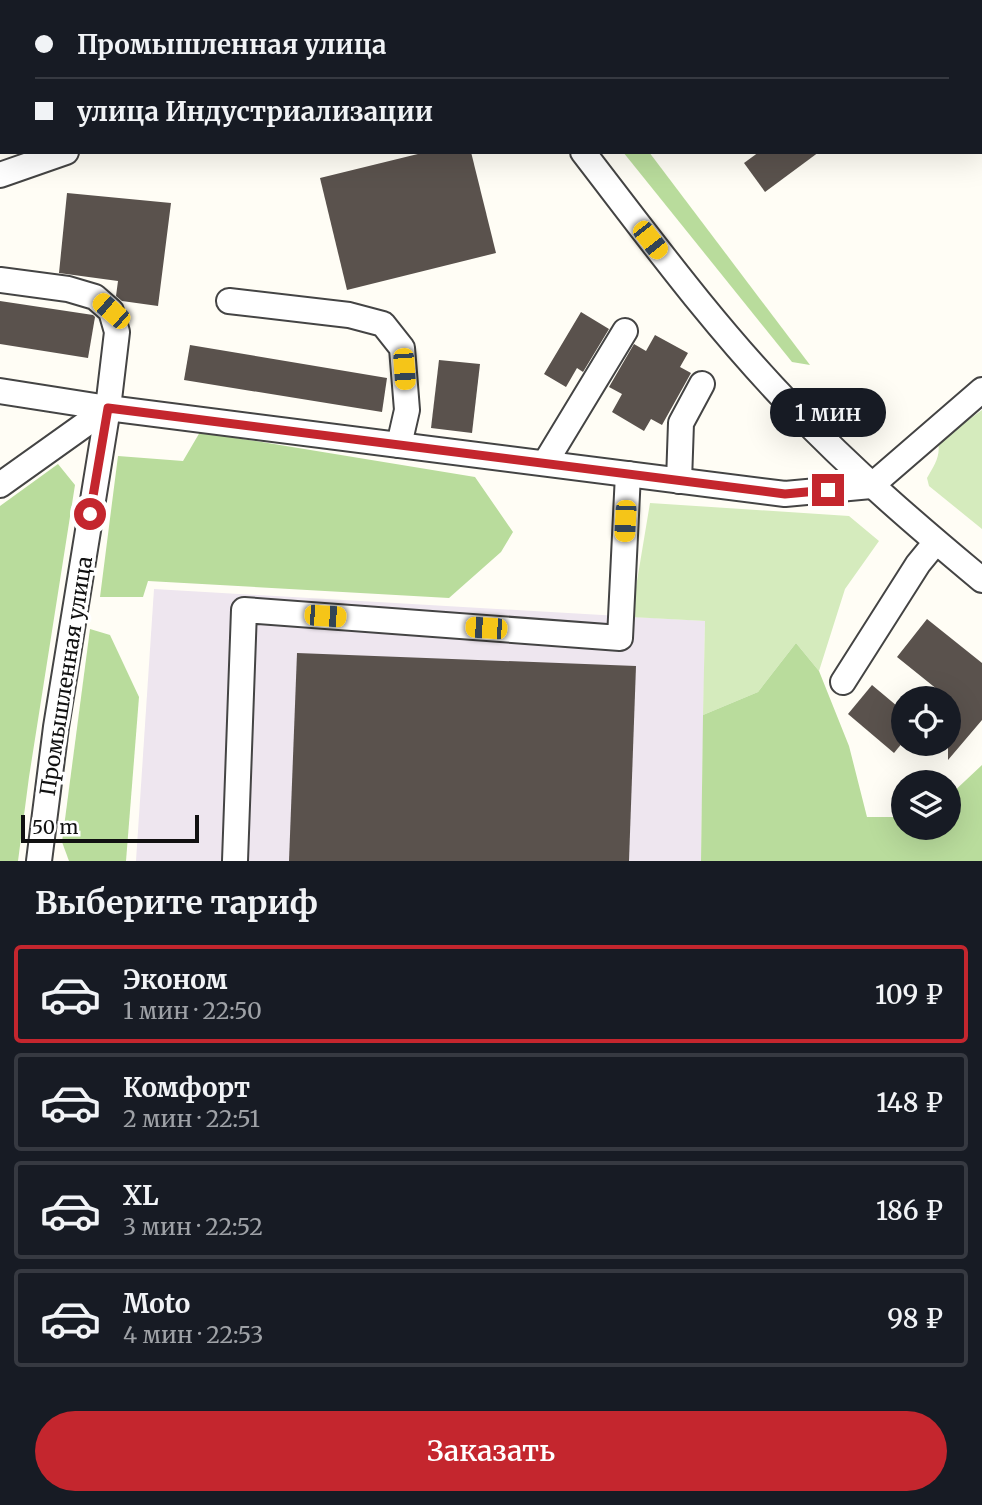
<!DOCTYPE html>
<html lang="ru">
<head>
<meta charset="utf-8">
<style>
	body { margin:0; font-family:Merriweather,serif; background:#20242c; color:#f1f3f6; height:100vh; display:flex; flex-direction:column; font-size:26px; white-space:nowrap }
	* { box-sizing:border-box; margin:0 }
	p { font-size:23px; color:#9ea1a6 }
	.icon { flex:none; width:38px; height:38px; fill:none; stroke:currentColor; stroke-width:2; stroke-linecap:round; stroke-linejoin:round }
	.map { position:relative; height:861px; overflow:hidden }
	.sheet { display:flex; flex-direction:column; background:#171b24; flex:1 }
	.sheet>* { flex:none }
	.hud { position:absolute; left:0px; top:0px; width:984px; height:154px; box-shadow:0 7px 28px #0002; display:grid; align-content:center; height:154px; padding:0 35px; background:#171b24 }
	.fabs { position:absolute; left:891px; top:686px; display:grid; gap:14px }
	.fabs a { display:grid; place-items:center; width:70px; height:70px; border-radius:50%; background:#171b24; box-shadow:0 7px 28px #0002; font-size:35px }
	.scale { position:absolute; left:21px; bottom:18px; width:178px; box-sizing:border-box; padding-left:7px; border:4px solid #111; border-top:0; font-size:19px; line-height:24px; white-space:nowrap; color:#111; -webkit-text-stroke:5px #fff; paint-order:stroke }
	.end { position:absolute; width:32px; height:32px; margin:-16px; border:9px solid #c4262e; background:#fff; box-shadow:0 0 0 4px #fff }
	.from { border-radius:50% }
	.bubble { position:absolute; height:49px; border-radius:24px; background:#171b24; box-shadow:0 7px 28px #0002; font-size:23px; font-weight:600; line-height:49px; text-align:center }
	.car { position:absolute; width:21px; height:42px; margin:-21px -10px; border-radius:9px; box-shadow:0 0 5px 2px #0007; background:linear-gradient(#f5c518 24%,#345 0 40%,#f5c518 0 76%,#345 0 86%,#f5c518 0) }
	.hud b { display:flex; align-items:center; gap:24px; height:66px; font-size:26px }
	.hud b+b { border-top:2px solid #363941 }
	.hud i { width:18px; height:18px; background:#f1f3f6 }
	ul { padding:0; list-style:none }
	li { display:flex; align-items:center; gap:21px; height:98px; margin:0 14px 10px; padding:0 21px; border:4px solid #363941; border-radius:7px }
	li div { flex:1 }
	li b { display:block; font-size:26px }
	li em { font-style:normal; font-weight:600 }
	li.active { border-color:#c4262e }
	li>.icon { width:63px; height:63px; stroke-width:1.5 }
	h2 { padding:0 35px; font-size:32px; line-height:84px }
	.cta { display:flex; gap:14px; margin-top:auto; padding:14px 35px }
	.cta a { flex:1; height:80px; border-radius:42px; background:#c4262e; color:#fff; font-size:28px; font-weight:600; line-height:80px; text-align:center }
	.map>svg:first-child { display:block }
</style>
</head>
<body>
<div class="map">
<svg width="982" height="861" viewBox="0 0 982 861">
	<rect width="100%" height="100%" fill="#fffdf5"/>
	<!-- industrial -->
	<polygon fill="#eee6ef" points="154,589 705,621 701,861 136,861"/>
	<!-- green -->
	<g fill="#d5ebbd">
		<path d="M982,410V529L929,486L927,478C934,466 941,456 938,442Z"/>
		<polygon points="650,503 849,516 879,541 845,589 819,671 796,643 758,692 703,715 705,621 631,617"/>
	</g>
	<!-- forest -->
	<g fill="#b9dc9c">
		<polygon points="623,152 649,152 810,365 792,362"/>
		<polygon points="200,432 475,477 513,532 501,552 449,598 148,581 143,597 100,597 118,456 183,461"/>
		<polygon points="58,464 75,485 29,777 18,861 0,861 0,506"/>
		<polygon points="90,629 110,635 139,697 126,861 69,861 62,842"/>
		<polygon points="796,643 819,671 849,746 867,817 903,817 903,828 948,828 949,796 982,765 982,861 701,861 703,715 758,692"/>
	</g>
	<!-- building -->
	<g fill="#5a524d">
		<polygon points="426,152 471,152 496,253 347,290 320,178"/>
		<polygon points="759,152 819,152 765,192 744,163"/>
		<polygon points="67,193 171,203 158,306 122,301 116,296 118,281 59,273"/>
		<polygon points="0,301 93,315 95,317 88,358 0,344"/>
		<polygon points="581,312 609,329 583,372 577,368 566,387 544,374"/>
		<polygon points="655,335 688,353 680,367 691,373 662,425 651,419 644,431 612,412 622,394 609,387 634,344 646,351"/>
		<polygon points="190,345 387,378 382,412 184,380"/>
		<polygon points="439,360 480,364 472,433 431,428"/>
		<polygon points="927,619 982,663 982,720 948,760 948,698 897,657"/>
		<polygon points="297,653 636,666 629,861 289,861"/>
		<polygon points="872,685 903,711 903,742 894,753 848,714"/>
	</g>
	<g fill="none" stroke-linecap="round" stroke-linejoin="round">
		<!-- minor casing -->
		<g stroke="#444" stroke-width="28">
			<g id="minor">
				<polyline points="465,0 467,2"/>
				<polyline points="888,2 891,0"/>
				<path d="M583,152C650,239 716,329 793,408C852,470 916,525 982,580"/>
				<polyline points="0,175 66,152"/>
				<polyline points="0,280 68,289 95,297 111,311 117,332 108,408 56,727 39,861"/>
				<polyline points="229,301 349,315 383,324 402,348 407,410 399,445"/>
				<polyline points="0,391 108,408 785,494 871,486 982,390"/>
				<polyline points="545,463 625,331"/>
				<polyline points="679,481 681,423 702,384"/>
				<polyline points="0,485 108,408"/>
				<polyline points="843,682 918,564 936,542"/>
				<polyline points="235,861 244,610 620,638 628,474"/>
			</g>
		</g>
		<!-- minor -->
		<use href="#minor" stroke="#fff" stroke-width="24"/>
	</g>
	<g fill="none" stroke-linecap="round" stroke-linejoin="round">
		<!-- route -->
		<polyline stroke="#c4262e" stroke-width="9" points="90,514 108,408 785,494 828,490"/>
	</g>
	<g text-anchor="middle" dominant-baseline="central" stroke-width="7" stroke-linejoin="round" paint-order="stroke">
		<!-- street labels -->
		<g font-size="21" fill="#111" stroke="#fff">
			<text transform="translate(66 676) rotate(-81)">Промышленная улица</text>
		</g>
	</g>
</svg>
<div class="fabs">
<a><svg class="icon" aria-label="locate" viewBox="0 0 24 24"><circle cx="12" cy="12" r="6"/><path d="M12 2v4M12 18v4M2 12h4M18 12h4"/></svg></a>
<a><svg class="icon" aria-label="layers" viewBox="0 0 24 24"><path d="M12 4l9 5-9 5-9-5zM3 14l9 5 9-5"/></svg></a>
</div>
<div class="scale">50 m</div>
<i class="end from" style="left:90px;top:514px"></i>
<i class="end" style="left:828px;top:490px"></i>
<div class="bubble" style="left:770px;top:388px;width:116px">1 мин</div>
<i class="car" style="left:650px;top:240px;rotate:142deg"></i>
<i class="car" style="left:111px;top:311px;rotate:311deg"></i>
<i class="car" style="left:404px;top:369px;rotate:176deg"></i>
<i class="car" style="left:625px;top:521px;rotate:183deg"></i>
<i class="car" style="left:325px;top:616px;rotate:94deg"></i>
<i class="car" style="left:486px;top:628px;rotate:274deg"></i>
<div class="hud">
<b><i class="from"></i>Промышленная улица</b>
<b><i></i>улица Индустриализации</b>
</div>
</div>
<section class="sheet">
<h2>Выберите тариф</h2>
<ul>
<li class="active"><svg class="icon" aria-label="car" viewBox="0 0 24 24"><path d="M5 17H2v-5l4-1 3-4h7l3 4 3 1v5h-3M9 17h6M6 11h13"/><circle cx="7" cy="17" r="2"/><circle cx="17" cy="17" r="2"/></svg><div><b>Эконом</b><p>1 мин · 22:50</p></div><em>109 ₽</em></li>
<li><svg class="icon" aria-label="car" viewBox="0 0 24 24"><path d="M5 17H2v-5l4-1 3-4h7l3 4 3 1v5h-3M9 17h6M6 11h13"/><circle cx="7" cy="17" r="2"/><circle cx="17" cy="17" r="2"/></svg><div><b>Комфорт</b><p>2 мин · 22:51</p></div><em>148 ₽</em></li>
<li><svg class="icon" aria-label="car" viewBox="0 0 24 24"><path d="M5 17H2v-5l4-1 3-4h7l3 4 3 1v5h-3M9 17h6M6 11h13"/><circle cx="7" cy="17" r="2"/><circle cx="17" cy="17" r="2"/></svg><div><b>XL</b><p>3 мин · 22:52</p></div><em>186 ₽</em></li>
<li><svg class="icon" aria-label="car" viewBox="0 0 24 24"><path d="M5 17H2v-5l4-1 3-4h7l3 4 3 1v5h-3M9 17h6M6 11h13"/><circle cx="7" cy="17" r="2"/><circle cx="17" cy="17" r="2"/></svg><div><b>Moto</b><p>4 мин · 22:53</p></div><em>98 ₽</em></li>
</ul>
<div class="cta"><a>Заказать</a></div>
</section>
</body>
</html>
